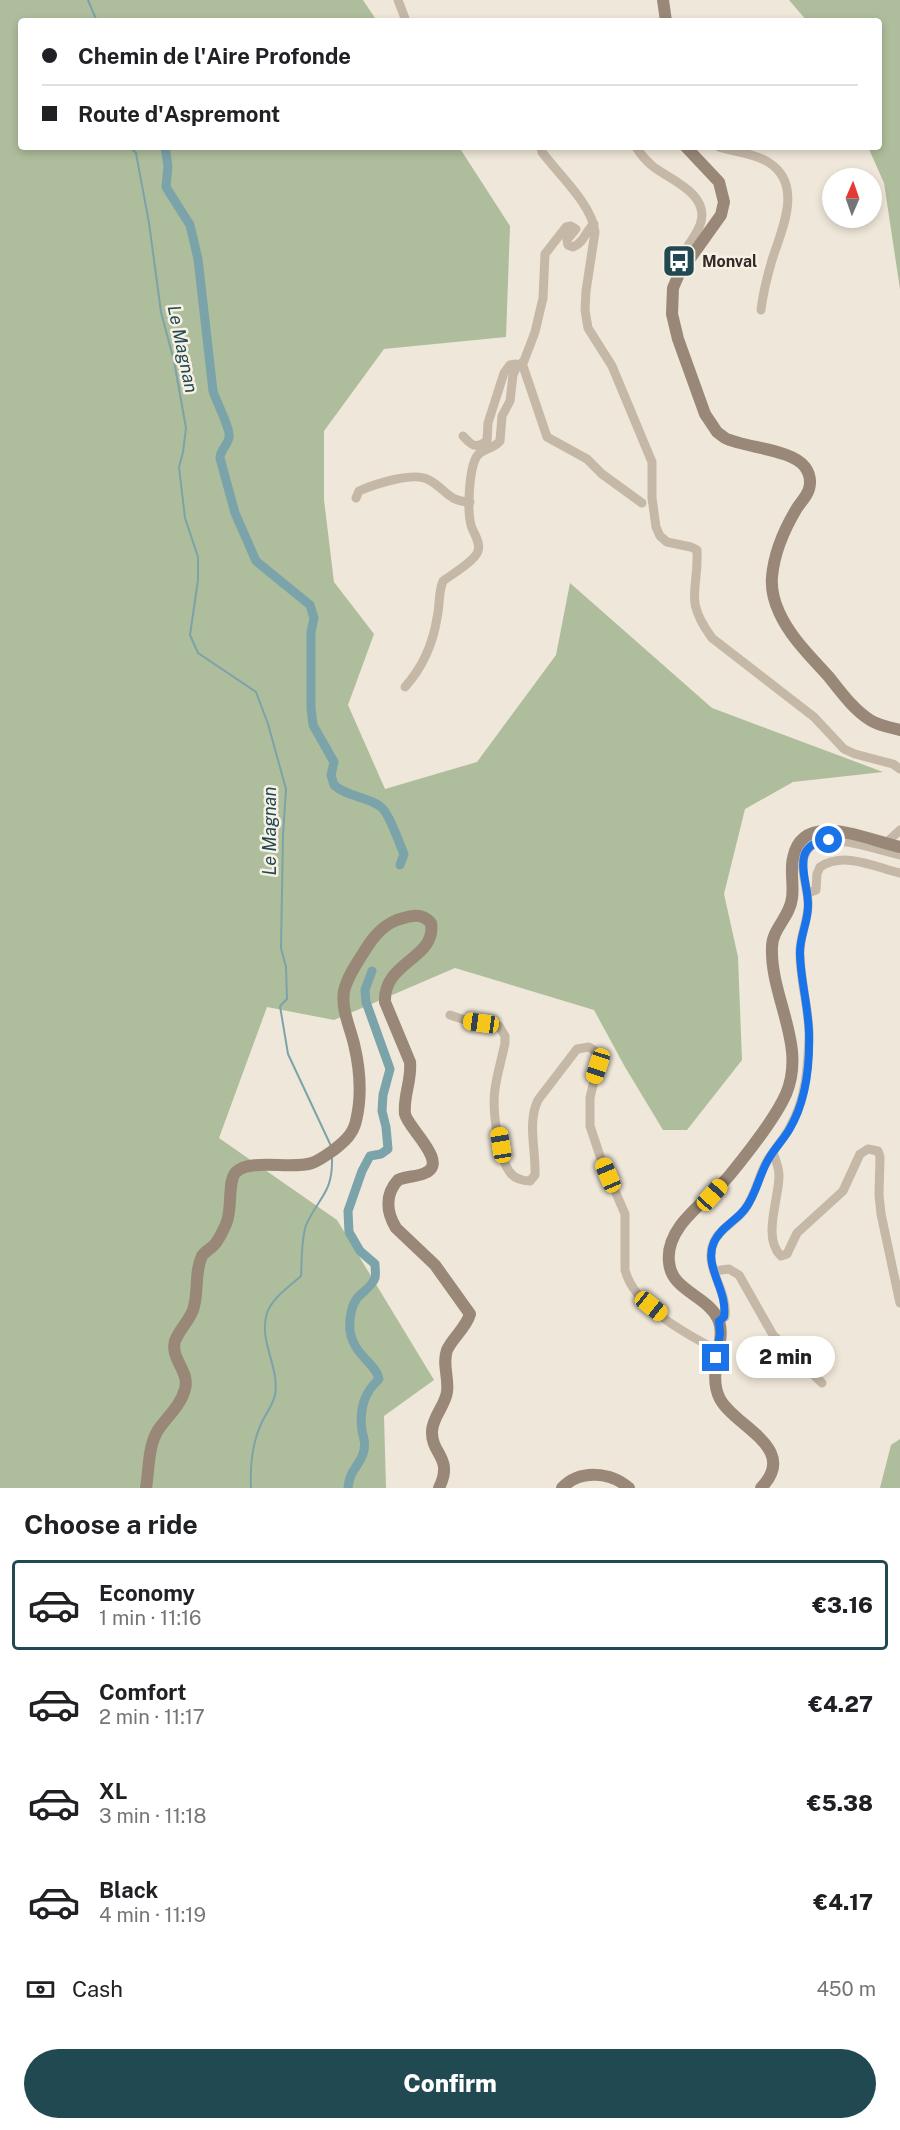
<!DOCTYPE html>
<html lang="en">
<head>
<meta charset="utf-8">
<style>
	body { margin:0; font-family:"Public Sans",sans-serif; background:#f6f6f6; color:#202124; height:100vh; display:flex; flex-direction:column; font-size:22px; white-space:nowrap }
	* { box-sizing:border-box; margin:0 }
	p { font-size:20px; color:#757577 }
	.icon { flex:none; width:33px; height:33px; fill:none; stroke:currentColor; stroke-width:2; stroke-linecap:round; stroke-linejoin:round }
	.map { position:relative; height:1488px; overflow:hidden }
	.panel { display:flex; flex-direction:column; background:#fff; flex:1 }
	.panel>* { flex:none }
	.hud { position:absolute; left:18px; top:18px; width:864px; height:132px; border-radius:6px; box-shadow:0 3px 9px #0003; display:grid; align-content:center; height:132px; padding:0 24px; background:#fff }
	.needle { width:39px; rotate:2deg }
	.buttons { position:absolute; left:822px; top:168px; display:grid; gap:12px }
	.buttons a { display:grid; place-items:center; width:60px; height:60px; border-radius:50%; background:#fff; box-shadow:0 3px 9px #0003; font-size:30px }
	.end { position:absolute; width:27px; height:27px; margin:-14px; border:8px solid #1a73e8; background:#fff; box-shadow:0 0 0 3px #fff }
	.from { border-radius:50% }
	.bubble { position:absolute; height:42px; border-radius:21px; background:#fff; box-shadow:0 3px 9px #0003; font-size:20px; font-weight:800; line-height:42px; text-align:center }
	.car { position:absolute; width:18px; height:36px; margin:-18px -9px; border-radius:8px; box-shadow:0 0 4px 2px #0007; background:linear-gradient(#f5c518 24%,#345 0 40%,#f5c518 0 76%,#345 0 86%,#f5c518 0) }
	.hud b { display:flex; align-items:center; gap:21px; height:57px; font-size:22px }
	.hud b+b { border-top:2px solid #e0e0e0 }
	.hud i { width:15px; height:15px; background:#202124 }
	ul { padding:0; list-style:none }
	li { display:flex; align-items:center; gap:18px; height:90px; margin:0 12px 9px; padding:0 12px; border:3px solid transparent; border-radius:6px }
	li div { flex:1 }
	li b { display:block; font-size:22px }
	li em { font-style:normal; font-weight:800 }
	li.on { border-color:#204951 }
	li>.icon { width:54px; height:54px; stroke-width:1.5 }
	h2 { padding:0 24px; font-size:27px; line-height:72px }
	.pay { display:flex; align-items:center; gap:15px; height:66px; padding:0 24px; font-size:22px }
	.pay p { margin-inline-start:auto }
	.button { display:flex; gap:12px; margin-top:auto; padding:12px 24px }
	.button a { flex:1; height:69px; border-radius:36px; background:#204951; color:#fff; font-size:24px; font-weight:800; line-height:69px; text-align:center }
	.map>svg:first-child { display:block }
</style>
</head>
<body>
<div class="map">
<svg width="900" height="1488" viewBox="0 0 900 1488">
	<rect width="100%" height="100%" fill="#efe7d9"/>
	<!-- green -->
	<g fill="#aebd9b">
		<polygon points="0,0 363,0 377,21 21,21 21,147 459,147 510,226 506,337 384,349 324,431 324,500 334,582 374,634 348,705 385,789 477,762 556,655 570,583 712,708 883,772 793,782 745,809 724,894 738,957 742,1060 687,1130 663,1130 625,1067 594,1010 455,968 334,1020 267,1007 219,1138 337,1220 434,1380 384,1416 386,1488 0,1488"/>
		<polygon points="789,0 900,0 900,289 884,183 868,147 879,147 879,21 807,21"/>
		<polygon points="900,1439 900,1488 880,1488 891,1445"/>
	</g>
	<g fill="none" stroke-linecap="round" stroke-linejoin="round">
		<!-- stream -->
		<g stroke="#7ba3aa" stroke-width="2">
			<polyline points="88,0 96,19 93,21"/>
			<polyline points="130,147 136,153 149,223 161,312 174,361 186,428 183,452 179,467 185,518 198,557 198,580 190,635 198,653 256,692 268,724 286,789 283,835 281,948 286,967 287,999 280,1006 288,1054 331,1146"/>
			<path d="M251,1488C250,1467 252,1444 261,1424C265,1415 273,1405 275,1395C280,1367 258,1341 267,1313C272,1298 290,1286 301,1276C302,1262 301,1235 307,1223C320,1196 333,1192 332,1158"/>
		</g>
		<!-- canal -->
		<g stroke="#7ba3aa" stroke-width="9">
			<path d="M165,147L168,166L166,187L190,225L198,259L213,391C216,401 231,430 229,437C228,445 220,450 220,458L235,513L256,561L310,605L314,618L311,632V708L313,725L334,762L331,775L334,785C349,798 367,796 381,807C389,813 399,843 404,854L400,865"/>
			<path d="M348,1488C350,1469 358,1468 363,1454C366,1445 364,1439 362,1431C359,1409 364,1393 379,1379C376,1363 354,1356 350,1331C349,1320 351,1304 359,1296C365,1290 372,1286 375,1278C376,1274 375,1268 375,1264L360,1251L349,1232L348,1211L362,1171L370,1156L381,1154L388,1149L386,1127L382,1111L383,1095L390,1069L366,1002L365,990L372,971"/>
		</g>
		<!-- street -->
		<g stroke="#c6b8a7" stroke-width="9">
			<polyline points="398,0 406,21"/>
			<path d="M541,147L542,152C558,174 592,204 595,232L586,291L585,310L588,328L612,366L652,462V498L656,527L660,536L667,542L691,547L697,550C699,592 683,598 712,638L814,717L844,749L855,754L893,764L900,769"/>
			<path d="M636,147C641,155 647,162 655,168C672,180 711,195 700,225C697,233 691,241 686,249L689,258"/>
			<path d="M719,147C734,152 754,153 768,162C804,184 782,229 772,260C767,277 763,293 761,310"/>
			<polyline points="522,363 547,437 587,459 602,474 642,503"/>
			<path d="M463,436C472,446 476,449 487,441L488,423L504,373L510,365L516,364L520,365"/>
			<path d="M356,498L359,491C375,484 414,471 429,480C446,489 447,501 470,502"/>
			<path d="M405,687C422,668 433,643 437,618C440,606 438,593 443,581C451,575 475,561 478,551C481,542 473,533 471,525C467,510 469,468 477,456C483,448 494,449 500,441L502,416L510,401L513,375L516,368L524,361L535,332L543,298L545,254L566,227L571,226L576,229L567,240L568,245L573,247C585,242 585,231 594,224"/>
			<polyline points="886,843 900,830"/>
			<path d="M808,893L816,890L817,874L820,867C844,851 875,867 900,873"/>
			<path d="M450,1015L468,1021L499,1026L505,1036V1043C502,1058 497,1074 495,1089C492,1109 498,1155 509,1171C514,1179 521,1181 530,1181L535,1175C536,1149 527,1123 538,1100L577,1049L589,1047L594,1050L599,1059L590,1098V1126L600,1156L625,1214V1270C634,1306 686,1334 717,1350"/>
			<path d="M773,1153C776,1160 779,1168 779,1176C779,1199 762,1238 781,1256L787,1254L797,1233L843,1191L860,1154L868,1149L878,1151L880,1157L879,1195L881,1214L900,1303"/>
			<polyline points="714,1271 729,1269 739,1275 773,1335 822,1383"/>
			<path d="M719,1321L725,1317C728,1290 706,1271 712,1247C717,1228 738,1222 747,1206C756,1192 759,1175 767,1161C774,1149 784,1139 790,1127C806,1099 808,1067 809,1035C809,1008 800,981 800,954C799,937 808,922 808,905C809,887 795,864 809,848C825,830 879,850 900,855"/>
		</g>
		<!-- secondary -->
		<g stroke="#998878" stroke-width="12">
			<polyline points="663,0 666,21"/>
			<path d="M686,147L719,182L724,202L721,215L679,274L673,288L672,314L678,339L705,414L717,432L725,438C745,448 792,449 805,467C810,474 811,482 809,489C807,496 801,502 797,508C785,528 774,553 772,577C771,589 774,601 779,612C790,637 811,657 829,677C841,692 853,709 870,720C879,726 890,727 900,730"/>
			<path d="M146,1488C149,1470 148,1446 158,1430C167,1417 181,1405 185,1389C190,1371 170,1359 175,1341C179,1330 189,1321 193,1310C199,1293 194,1273 202,1256C205,1251 211,1249 215,1244C220,1238 223,1231 226,1224C233,1209 227,1181 236,1172C251,1158 292,1170 312,1163C320,1160 328,1154 335,1149C345,1141 353,1134 356,1121C362,1096 360,1069 354,1044C350,1027 341,1009 344,991C347,978 355,966 362,955C371,940 381,926 397,920C410,916 421,912 431,923C437,959 383,961 385,1002L410,1062C412,1080 403,1096 405,1114C407,1127 450,1163 425,1173C417,1177 407,1176 398,1180C385,1194 386,1212 396,1228L435,1265L470,1314C466,1328 453,1337 447,1350C442,1364 449,1377 447,1392C445,1406 433,1416 432,1431C431,1455 454,1457 439,1488"/>
			<path d="M562,1488C580,1469 611,1472 629,1488"/>
			<path d="M761,1488C800,1448 735,1427 720,1399C706,1372 728,1340 718,1319C707,1295 671,1291 669,1262C665,1225 708,1201 729,1176C747,1154 775,1119 786,1094C807,1045 770,997 772,947C772,929 790,917 792,898C794,885 790,871 793,858C803,808 870,841 900,847"/>
		</g>
	</g>
	<g fill="none" stroke-linecap="round" stroke-linejoin="round">
		<!-- route -->
		<path stroke="#1a73e8" stroke-width="8" d="M716,1358L720,1334L719,1321L724,1317C728,1289 703,1267 714,1242C720,1228 736,1221 745,1209C756,1195 759,1175 768,1160C774,1149 783,1140 789,1130C806,1102 810,1064 809,1032C808,1006 801,981 800,955C799,938 808,923 808,906C809,881 787,844 829,840"/>
	</g>
	<!-- icons -->
	<defs>
		<g id="bus-square" transform="scale(1.725)"><rect x="-9" y="-9" width="18" height="18" rx="4" fill="#204951" stroke="#f7f1e5"/><path d="M-5-6H5V4H4V6H2V4H-2V6H-4V4H-5ZM-3.5-4V0h7V-4ZM-3.5 1.2v1.5H-2V1.2ZM2 1.2v1.5H3.5V1.2Z" fill="#fff"/></g>
	</defs>
	<g fill-rule="evenodd">
		<use href="#bus-square" x="679" y="261"/>
	</g>
	<g text-anchor="middle" dominant-baseline="central" stroke-width="5" stroke-linejoin="round" paint-order="stroke">
		<!-- poi labels -->
		<g font-size="16" font-weight="bold" fill="#332c27" stroke="#f7f1e5" text-anchor="start">
			<text x="702" y="261">Monval</text>
		</g>
		<!-- water labels -->
		<g font-size="18" font-style="italic" fill="#204951" stroke="#f7f1e5">
			<text transform="translate(183 349) rotate(78)">Le Magnan</text>
			<text transform="translate(269 831) rotate(-90)">Le Magnan</text>
		</g>
	</g>
</svg>
<div class="buttons">
<a><svg class="needle" viewBox="-14 -14 28 28"><path d="M0-13l5 13h-10z" fill="#e53935"/><path d="M0 13l5-13h-10z" fill="#757577"/></svg></a>
</div>
<i class="end from" style="left:829px;top:840px"></i>
<i class="end" style="left:716px;top:1358px"></i>
<div class="bubble" style="left:736px;top:1336px;width:99px">2 min</div>
<i class="car" style="left:481px;top:1023px;rotate:278deg"></i>
<i class="car" style="left:598px;top:1066px;rotate:198deg"></i>
<i class="car" style="left:501px;top:1145px;rotate:351deg"></i>
<i class="car" style="left:608px;top:1175px;rotate:337deg"></i>
<i class="car" style="left:712px;top:1195px;rotate:42deg"></i>
<i class="car" style="left:651px;top:1306px;rotate:129deg"></i>
<div class="hud">
<b><i class="from"></i>Chemin de l'Aire Profonde</b>
<b><i></i>Route d'Aspremont</b>
</div>
</div>
<section class="panel">
<h2>Choose a ride</h2>
<ul>
<li class="on"><svg class="icon" aria-label="car" viewBox="0 0 24 24"><path d="M5 17H2v-5l4-1 3-4h7l3 4 3 1v5h-3M9 17h6M6 11h13"/><circle cx="7" cy="17" r="2"/><circle cx="17" cy="17" r="2"/></svg><div><b>Economy</b><p>1 min · 11:16</p></div><em>€3.16</em></li>
<li><svg class="icon" aria-label="car" viewBox="0 0 24 24"><path d="M5 17H2v-5l4-1 3-4h7l3 4 3 1v5h-3M9 17h6M6 11h13"/><circle cx="7" cy="17" r="2"/><circle cx="17" cy="17" r="2"/></svg><div><b>Comfort</b><p>2 min · 11:17</p></div><em>€4.27</em></li>
<li><svg class="icon" aria-label="car" viewBox="0 0 24 24"><path d="M5 17H2v-5l4-1 3-4h7l3 4 3 1v5h-3M9 17h6M6 11h13"/><circle cx="7" cy="17" r="2"/><circle cx="17" cy="17" r="2"/></svg><div><b>XL</b><p>3 min · 11:18</p></div><em>€5.38</em></li>
<li><svg class="icon" aria-label="car" viewBox="0 0 24 24"><path d="M5 17H2v-5l4-1 3-4h7l3 4 3 1v5h-3M9 17h6M6 11h13"/><circle cx="7" cy="17" r="2"/><circle cx="17" cy="17" r="2"/></svg><div><b>Black</b><p>4 min · 11:19</p></div><em>€4.17</em></li>
</ul>
<div class="pay"><svg class="icon" aria-label="cash" viewBox="0 0 24 24"><path d="M3 7h18v10H3z"/><circle cx="12" cy="12" r="2"/></svg>Cash<p>450 m</p></div>
<div class="button"><a>Confirm</a></div>
</section>
</body>
</html>
